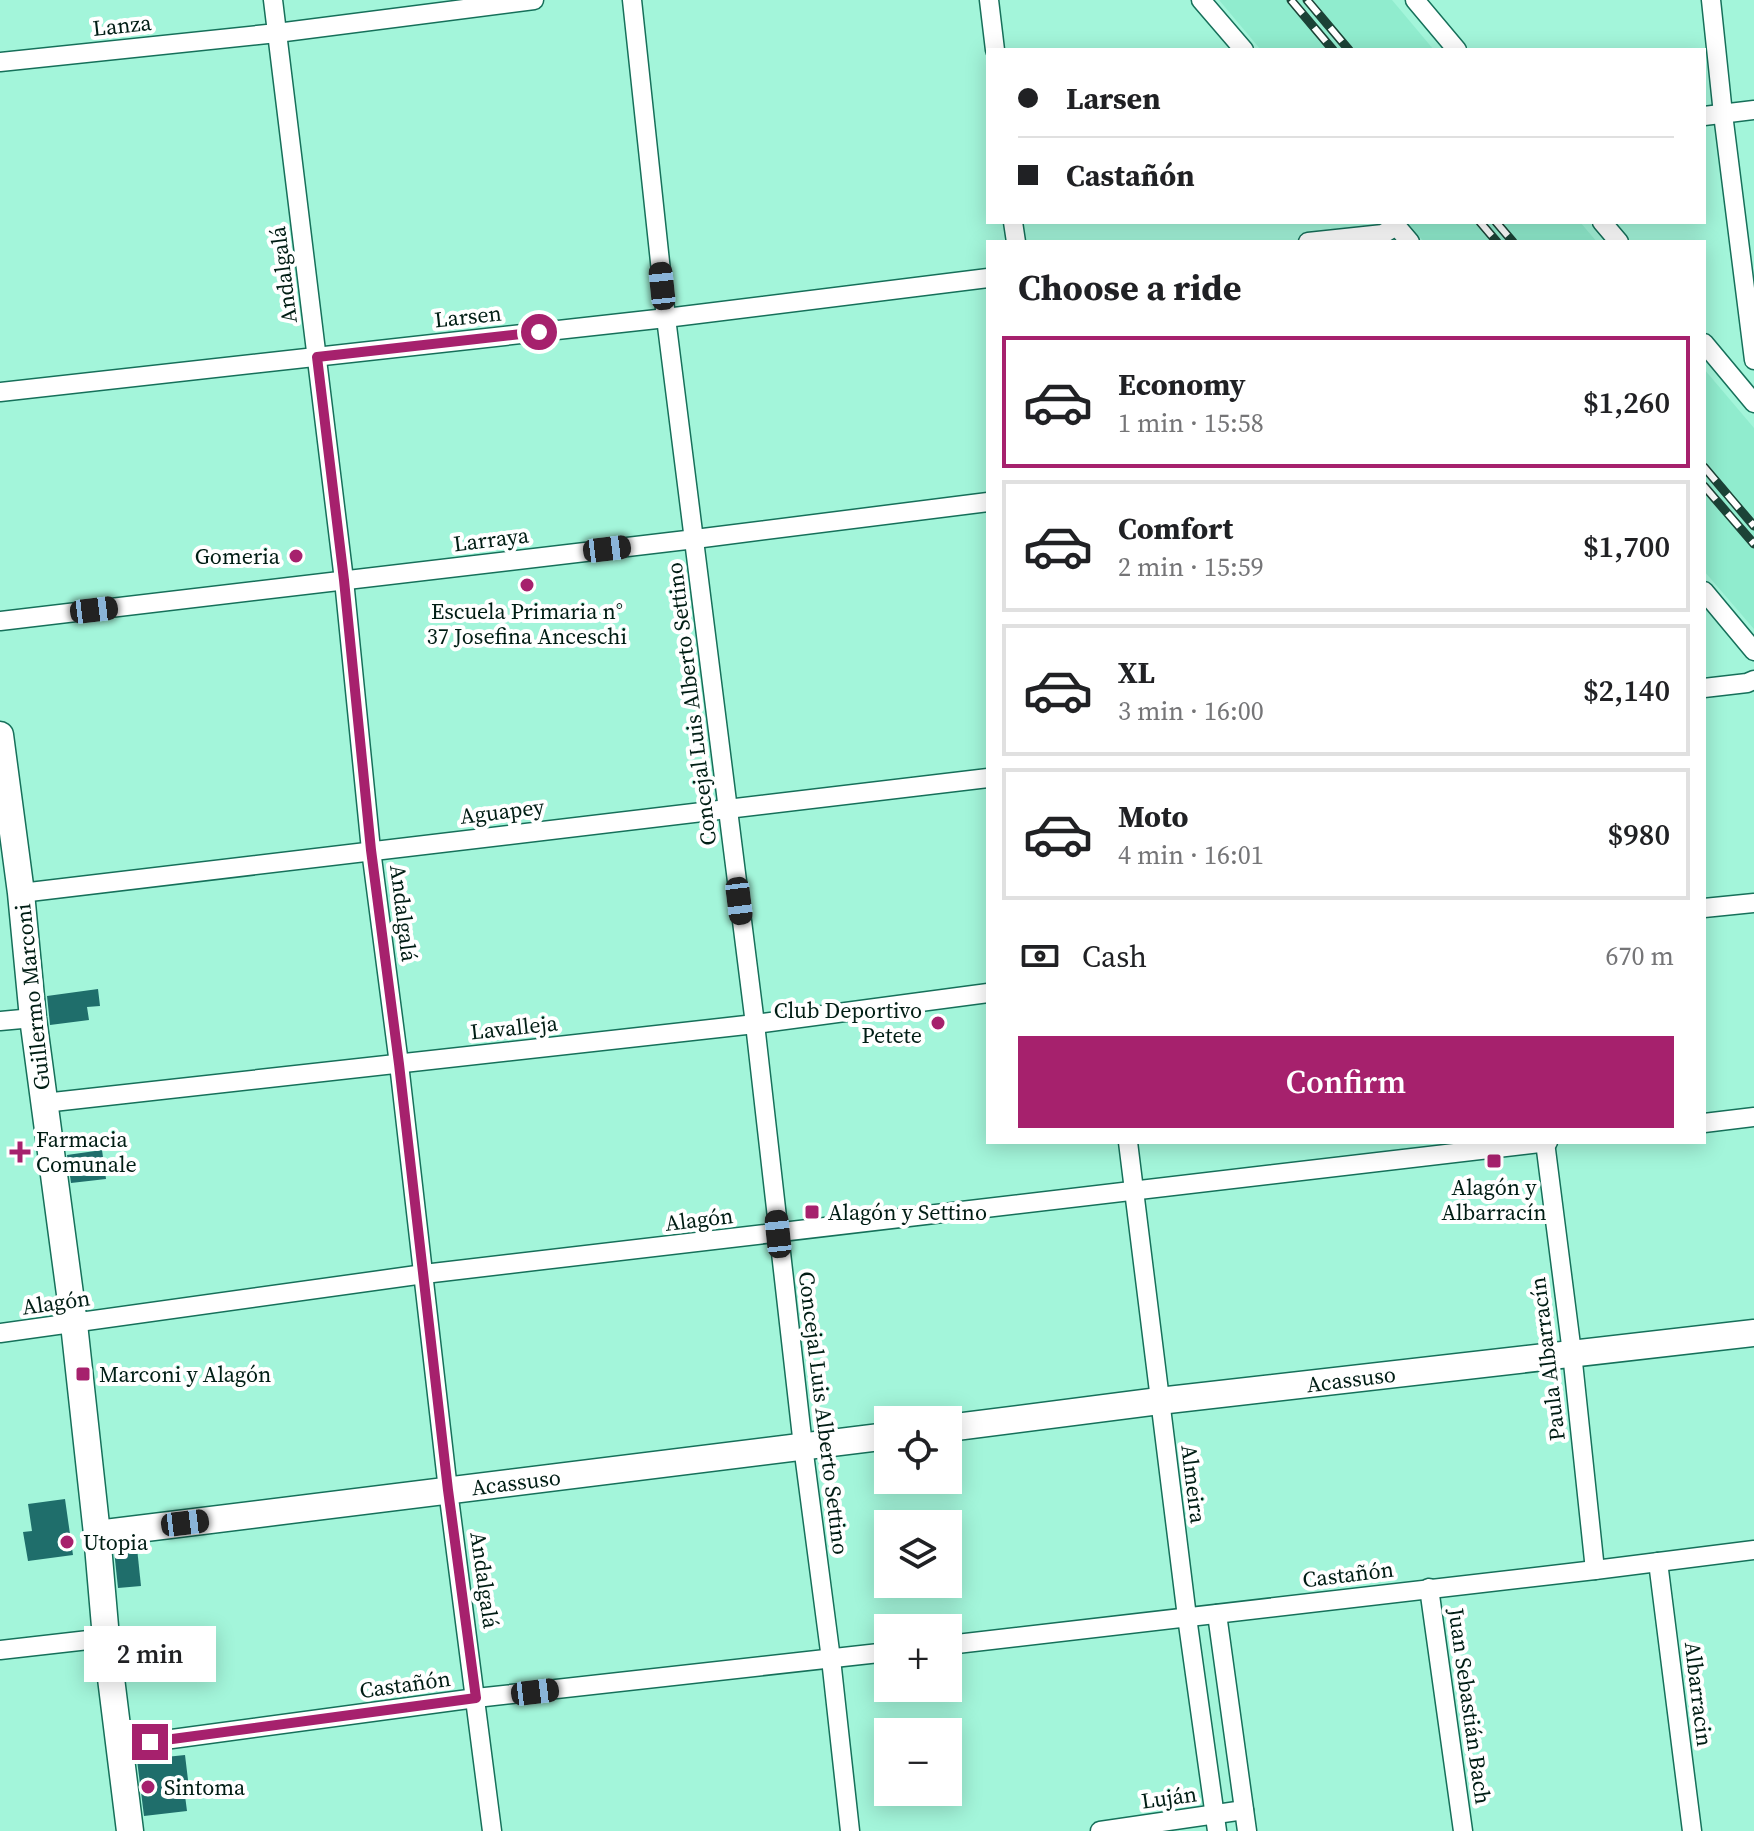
<!DOCTYPE html>
<html lang="en">
<head>
<meta charset="utf-8">
<style>
	body { margin:0; font-family:"Source Serif 4",serif; background:#f2f2f2; color:#202124; height:100vh; display:flex; flex-direction:column; font-size:30px; white-space:nowrap }
	* { box-sizing:border-box; margin:0 }
	p { font-size:26px; color:#757577 }
	.icon { flex:none; width:44px; height:44px; fill:none; stroke:currentColor; stroke-width:2; stroke-linecap:round; stroke-linejoin:round }
	.map { position:relative; flex:1; overflow:hidden }
	.side { position:absolute; left:986px; top:240px; width:720px; height:904px; display:flex; flex-direction:column; background:#fff; border-radius:0px; box-shadow:0 4px 20px #0003 }
	.side>* { flex:none }
	.hud { position:absolute; left:986px; top:48px; width:720px; height:176px; border-radius:0px; box-shadow:0 4px 20px #0003; display:grid; align-content:center; height:176px; padding:0 32px; background:#fff }
	.tools { position:absolute; left:874px; top:1406px; display:grid; gap:16px }
	.tools a { display:grid; place-items:center; width:88px; height:88px; border-radius:0px; background:#fff; box-shadow:0 4px 20px #0003; font-size:40px }
	.end { position:absolute; width:36px; height:36px; margin:-18px; border:10px solid #a6216d; background:#fff; box-shadow:0 0 0 4px #fff }
	.from { border-radius:50% }
	.bubble { position:absolute; height:56px; border-radius:0px; background:#fff; box-shadow:0 4px 20px #0003; font-size:26px; font-weight:600; line-height:56px; text-align:center }
	.car { position:absolute; width:24px; height:48px; margin:-24px -12px; border-radius:10px; box-shadow:0 0 6px 2px #0007; background:linear-gradient(#222 24%,#8ab4d8 0 40%,#222 0 76%,#8ab4d8 0 86%,#222 0) }
	.hud b { display:flex; align-items:center; gap:28px; height:76px; font-size:30px }
	.hud b+b { border-top:2px solid #e0e0e0 }
	.hud i { width:20px; height:20px; background:#202124 }
	ul { padding:0; list-style:none }
	li { display:flex; align-items:center; gap:24px; height:132px; margin:0 16px 12px; padding:0 16px; border:4px solid #e0e0e0; border-radius:0px }
	li div { flex:1 }
	li b { display:block; font-size:30px }
	li em { font-style:normal; font-weight:600 }
	li.active { border-color:#a6216d }
	li>.icon { width:72px; height:72px; stroke-width:1.5 }
	h2 { padding:0 32px; font-size:36px; line-height:96px }
	.pay { display:flex; align-items:center; gap:20px; height:88px; padding:0 32px; font-size:30px }
	.pay p { margin-inline-start:auto }
	.primary-button { display:flex; gap:16px; margin-top:auto; padding:16px 32px }
	.primary-button a { flex:1; height:92px; border-radius:0px; background:#a6216d; color:#fff; font-size:32px; font-weight:600; line-height:92px; text-align:center }
	.map>svg:first-child { display:block }
</style>
</head>
<body>
<div class="map">
<svg width="1754" height="1831" viewBox="0 0 1754 1831">
	<rect width="100%" height="100%" fill="#a3f5da"/>
	<!-- built -->
	<g fill="#90ecce">
		<polygon points="1219,0 1392,0 1434,50 1261,50"/>
		<polygon points="1407,222 1580,222 1597,242 1424,242"/>
		<polygon points="1704,369 1754,428 1754,629 1704,571"/>
	</g>
	<!-- building -->
	<g fill="#1f6e6b">
		<polygon points="98,989 100,1006 87,1007 89,1020 50,1025 47,996"/>
		<polygon points="102,1150 106,1179 71,1183 67,1155"/>
		<polygon points="65,1499 73,1555 28,1561 23,1532 32,1531 28,1504"/>
		<polygon points="137,1548 141,1586 118,1588 114,1550"/>
		<polygon points="185,1755 189,1788 184,1788 187,1811 144,1816 137,1760"/>
	</g>
	<g fill="none" stroke-linecap="round" stroke-linejoin="round">
		<!-- street casing -->
		<g stroke="#16705a" stroke-width="21">
			<g id="street">
				<polyline points="273,0 344,580 371,850 399,1064 448,1490 492,1831"/>
				<polyline points="632,0 666,318 755,1024 803,1446 831,1659 850,1831"/>
				<polyline points="989,0 995,50"/>
				<polyline points="1201,0 1244,50"/>
				<polyline points="1415,0 1457,50"/>
				<polyline points="1711,0 1723,114 1754,360"/>
				<polyline points="0,62 277,33 534,0"/>
				<polyline points="1704,116 1754,110"/>
				<polyline points="1013,222 1016,242"/>
				<polyline points="1393,222 1410,242"/>
				<polyline points="1602,222 1619,242"/>
				<polyline points="1308,242 1383,234 1396,226"/>
				<polyline points="1704,343 1754,403"/>
				<polyline points="0,392 666,318 988,278"/>
				<polyline points="1704,591 1754,651"/>
				<polyline points="0,621 695,539 988,502"/>
				<polyline points="1704,688 1747,683 1754,680"/>
				<polyline points="21,893 988,778"/>
				<polyline points="1704,908 1754,903"/>
				<polyline points="0,1021 33,1018"/>
				<polyline points="44,1103 755,1024 988,993"/>
				<polyline points="1704,1123 1754,1117"/>
				<polyline points="1128,1142 1187,1617 1217,1831"/>
				<polyline points="1545,1142 1572,1353 1595,1570"/>
				<polyline points="0,1333 424,1274 1548,1142"/>
				<polyline points="1658,1562 1692,1831"/>
				<polyline points="1429,1588 1463,1831"/>
				<polyline points="1217,1614 1247,1831"/>
				<polyline points="948,1645 1595,1570 1754,1550"/>
				<polyline points="0,1650 106,1638"/>
				<polyline points="120,1746 476,1698 888,1652"/>
				<polyline points="1100,1831 1244,1810"/>
			</g>
		</g>
		<!-- secondary casing -->
		<g stroke="#16705a" stroke-width="29">
			<g id="secondary">
				<polyline points="0,735 21,893 33,1018 74,1324 97,1534 106,1638 130,1831"/>
				<polyline points="948,1428 1159,1401 1754,1333"/>
				<polyline points="97,1534 888,1436"/>
			</g>
		</g>
		<!-- street -->
		<use href="#street" stroke="#fff" stroke-width="18"/>
		<!-- secondary -->
		<use href="#secondary" stroke="#fff" stroke-width="26"/>
		<!-- rail casing -->
		<g stroke="#1c4337" stroke-width="9">
			<g id="rail">
				<polyline points="1291,0 1333,50"/>
				<polyline points="1307,0 1349,50"/>
				<polyline points="1480,222 1497,242"/>
				<polyline points="1496,222 1513,242"/>
				<polyline points="1704,467 1754,526"/>
				<polyline points="1704,486 1754,544"/>
			</g>
		</g>
		<!-- rail -->
		<use href="#rail" stroke="#fff" stroke-width="6" stroke-dasharray="18" stroke-linecap="butt"/>
	</g>
	<g fill="none" stroke-linecap="round" stroke-linejoin="round">
		<!-- route -->
		<polyline stroke="#a6216d" stroke-width="10" points="150,1742 476,1698 448,1490 399,1064 371,850 344,580 317,357 539,332"/>
	</g>
	<!-- markers -->
	<g fill="#a6216d" stroke="#fff" stroke-width="3">
		<circle cx="296" cy="556" r="8"/>
		<circle cx="527" cy="585" r="8"/>
		<circle cx="938" cy="1023" r="8"/>
		<path d="M16 1140h8v8h8v8h-8v8h-8v-8h-8v-8h8z"/>
		<rect x="1486" y="1153" width="16" height="16" rx="4"/>
		<rect x="804" y="1204" width="16" height="16" rx="4"/>
		<rect x="75" y="1366" width="16" height="16" rx="4"/>
		<circle cx="67" cy="1542" r="8"/>
		<circle cx="148" cy="1787" r="8"/>
	</g>
	<g text-anchor="middle" dominant-baseline="central" stroke-width="8" stroke-linejoin="round" paint-order="stroke">
		<!-- street labels -->
		<g font-size="22" fill="#001d14" stroke="#fff">
			<text transform="translate(122 25) rotate(-6)">Lanza</text>
			<text transform="translate(283 275) rotate(-97)">Andalgalá</text>
			<text transform="translate(468 316) rotate(-6)">Larsen</text>
			<text transform="translate(491 539) rotate(-7)">Larraya</text>
			<text transform="translate(691 704) rotate(-97)">Concejal Luis Alberto Settino</text>
			<text transform="translate(502 811) rotate(-7)">Aguapey</text>
			<text transform="translate(404 913) rotate(83)">Andalgalá</text>
			<text transform="translate(32 997) rotate(-96)">Guillermo Marconi</text>
			<text transform="translate(514 1027) rotate(-6)">Lavalleja</text>
			<text transform="translate(699 1219) rotate(-7)">Alagón</text>
			<text transform="translate(56 1302) rotate(-8)">Alagón</text>
			<text transform="translate(1547 1359) rotate(-97)">Paula Albarracín</text>
			<text transform="translate(1351 1379) rotate(-7)">Acassuso</text>
			<text transform="translate(824 1413) rotate(83)">Concejal Luis Alberto Settino</text>
			<text transform="translate(516 1482) rotate(-7)">Acassuso</text>
			<text transform="translate(1194 1484) rotate(83)">Almeira</text>
			<text transform="translate(1348 1574) rotate(-7)">Castañón</text>
			<text transform="translate(485 1580) rotate(82)">Andalgalá</text>
			<text transform="translate(405 1684) rotate(-8)">Castañón</text>
			<text transform="translate(1699 1694) rotate(83)">Albarracin</text>
			<text transform="translate(1470 1706) rotate(82)">Juan Sebastián Bach</text>
			<text transform="translate(1169 1797) rotate(-8)">Luján</text>
		</g>
		<!-- poi labels -->
		<g font-size="22" fill="#001d14" stroke="#fff" text-anchor="start">
			<text x="280" y="556" text-anchor="end">Gomeria</text>
			<text x="527" y="611" text-anchor="middle">Escuela Primaria n°<tspan x="527" dy="25">37 Josefina Anceschi</tspan></text>
			<text x="922" y="1010" text-anchor="end">Club Deportivo<tspan x="922" dy="25">Petete</tspan></text>
			<text x="36" y="1139">Farmacia<tspan x="36" dy="25">Comunale</tspan></text>
			<text x="1494" y="1187" text-anchor="middle">Alagón y<tspan x="1494" dy="25">Albarracín</tspan></text>
			<text x="828" y="1212">Alagón y Settino</text>
			<text x="99" y="1374">Marconi y Alagón</text>
			<text x="83" y="1542">Utopia</text>
			<text x="164" y="1787">Sintoma</text>
		</g>
	</g>
</svg>
<div class="tools">
<a><svg class="icon" aria-label="locate" viewBox="0 0 24 24"><circle cx="12" cy="12" r="6"/><path d="M12 2v4M12 18v4M2 12h4M18 12h4"/></svg></a>
<a><svg class="icon" aria-label="layers" viewBox="0 0 24 24"><path d="M12 4l9 5-9 5-9-5zM3 14l9 5 9-5"/></svg></a>
<a>+</a>
<a>−</a>
</div>
<i class="end from" style="left:539px;top:332px"></i>
<i class="end" style="left:150px;top:1742px"></i>
<div class="bubble" style="left:84px;top:1626px;width:132px">2 min</div>
<i class="car" style="left:662px;top:286px;rotate:354deg"></i>
<i class="car" style="left:607px;top:549px;rotate:83deg"></i>
<i class="car" style="left:94px;top:610px;rotate:83deg"></i>
<i class="car" style="left:739px;top:901px;rotate:173deg"></i>
<i class="car" style="left:778px;top:1234px;rotate:354deg"></i>
<i class="car" style="left:185px;top:1523px;rotate:83deg"></i>
<i class="car" style="left:535px;top:1692px;rotate:83deg"></i>
<div class="hud">
<b><i class="from"></i>Larsen</b>
<b><i></i>Castañón</b>
</div>
<section class="side">
<h2>Choose a ride</h2>
<ul>
<li class="active"><svg class="icon" aria-label="car" viewBox="0 0 24 24"><path d="M5 17H2v-5l4-1 3-4h7l3 4 3 1v5h-3M9 17h6M6 11h13"/><circle cx="7" cy="17" r="2"/><circle cx="17" cy="17" r="2"/></svg><div><b>Economy</b><p>1 min · 15:58</p></div><em>$1,260</em></li>
<li><svg class="icon" aria-label="car" viewBox="0 0 24 24"><path d="M5 17H2v-5l4-1 3-4h7l3 4 3 1v5h-3M9 17h6M6 11h13"/><circle cx="7" cy="17" r="2"/><circle cx="17" cy="17" r="2"/></svg><div><b>Comfort</b><p>2 min · 15:59</p></div><em>$1,700</em></li>
<li><svg class="icon" aria-label="car" viewBox="0 0 24 24"><path d="M5 17H2v-5l4-1 3-4h7l3 4 3 1v5h-3M9 17h6M6 11h13"/><circle cx="7" cy="17" r="2"/><circle cx="17" cy="17" r="2"/></svg><div><b>XL</b><p>3 min · 16:00</p></div><em>$2,140</em></li>
<li><svg class="icon" aria-label="car" viewBox="0 0 24 24"><path d="M5 17H2v-5l4-1 3-4h7l3 4 3 1v5h-3M9 17h6M6 11h13"/><circle cx="7" cy="17" r="2"/><circle cx="17" cy="17" r="2"/></svg><div><b>Moto</b><p>4 min · 16:01</p></div><em>$980</em></li>
</ul>
<div class="pay"><svg class="icon" aria-label="cash" viewBox="0 0 24 24"><path d="M3 7h18v10H3z"/><circle cx="12" cy="12" r="2"/></svg>Cash<p>670 m</p></div>
<div class="primary-button"><a>Confirm</a></div>
</section>
</div>
</body>
</html>
